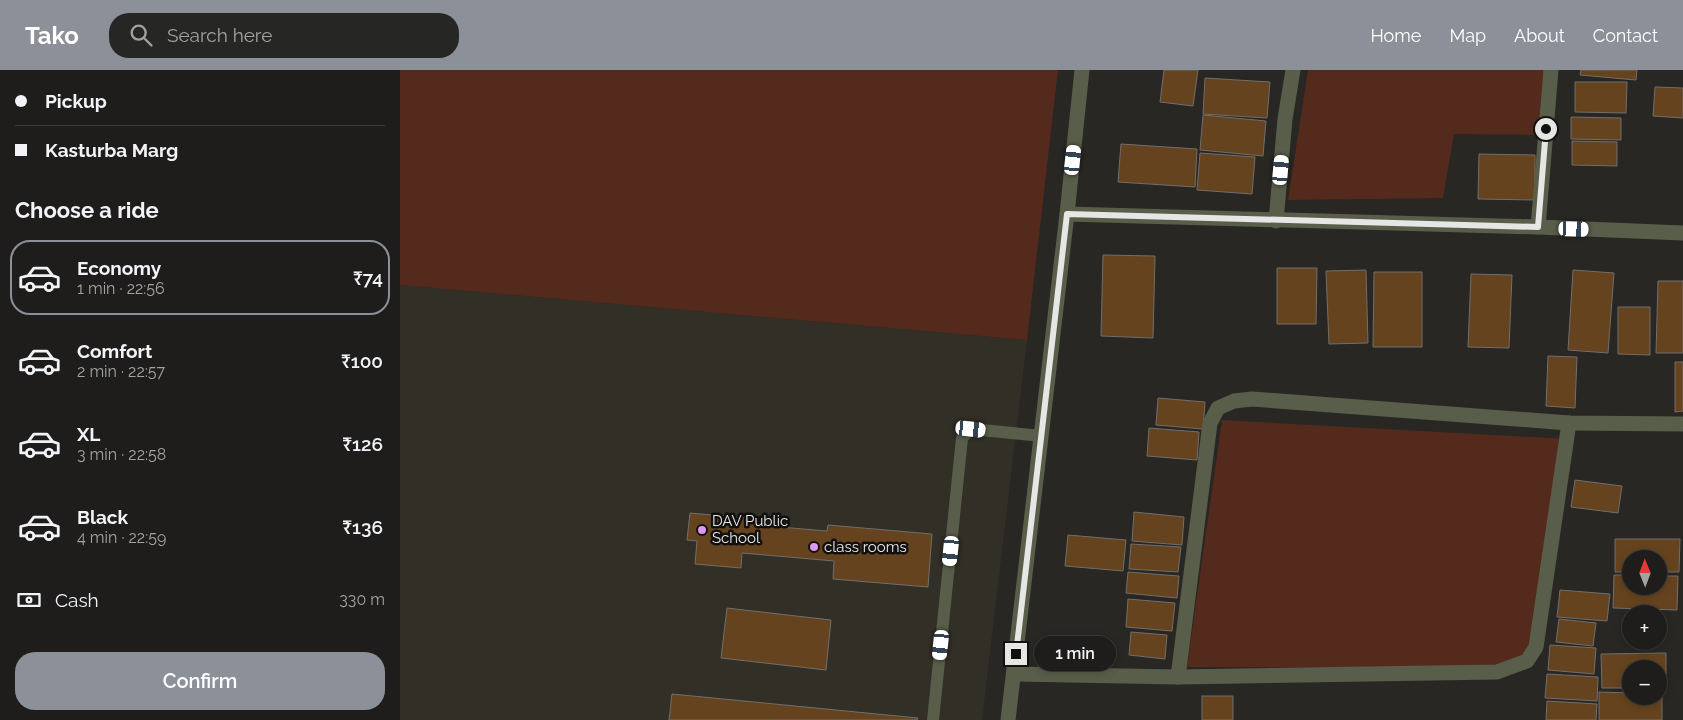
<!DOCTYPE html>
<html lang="en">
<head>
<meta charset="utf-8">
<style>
	body { margin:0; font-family:Raleway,sans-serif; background:#262624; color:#f1f3f6; height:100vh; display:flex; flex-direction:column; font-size:19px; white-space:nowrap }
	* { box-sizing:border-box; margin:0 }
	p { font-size:16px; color:#a1a2a3 }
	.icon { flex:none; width:28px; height:28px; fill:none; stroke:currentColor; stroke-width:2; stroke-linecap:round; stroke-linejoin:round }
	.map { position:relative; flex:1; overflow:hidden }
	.drawer { display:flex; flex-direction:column; background:#1e1d1b; width:400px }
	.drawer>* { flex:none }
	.banner { display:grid; align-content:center; height:110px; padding:0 15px; background:#1e1d1b }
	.needle { width:32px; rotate:359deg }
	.buttons { position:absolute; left:1222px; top:480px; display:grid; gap:10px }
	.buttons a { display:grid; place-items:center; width:45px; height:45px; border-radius:50%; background:#1e1d1b; box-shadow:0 2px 8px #0003,0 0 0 1px #3c3b3a; font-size:25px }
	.end { position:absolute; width:22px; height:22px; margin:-11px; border:6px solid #e6e6e4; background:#111; box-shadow:0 0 0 2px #111 }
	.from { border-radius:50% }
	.bubble { position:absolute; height:35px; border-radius:18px; background:#1e1d1b; box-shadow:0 2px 8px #0003,0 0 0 1px #3c3b3a; font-size:16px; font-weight:600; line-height:35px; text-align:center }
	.car { position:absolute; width:15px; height:30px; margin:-15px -8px; border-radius:6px; box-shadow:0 0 4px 1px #0007; background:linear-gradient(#fff 24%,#345 0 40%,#fff 0 76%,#345 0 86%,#fff 0) }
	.banner b { display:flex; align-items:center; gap:18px; height:48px; font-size:19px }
	.banner b+b { border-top:1px solid #3c3b3a }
	.banner i { width:12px; height:12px; background:#f1f3f6 }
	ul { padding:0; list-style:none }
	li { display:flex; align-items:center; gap:15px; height:75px; margin:0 10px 8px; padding:0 5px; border:2px solid transparent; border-radius:20px }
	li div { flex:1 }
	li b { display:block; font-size:19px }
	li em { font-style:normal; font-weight:600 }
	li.on { border-color:#8c9099 }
	li>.icon { width:45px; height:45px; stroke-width:1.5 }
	h2 { padding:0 15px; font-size:22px; line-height:60px }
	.pay { display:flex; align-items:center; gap:12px; height:55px; padding:0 15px; font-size:19px }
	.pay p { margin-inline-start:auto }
	.button { display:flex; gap:10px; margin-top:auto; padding:10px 15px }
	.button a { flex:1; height:58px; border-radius:20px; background:#8c9099; color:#fff; font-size:20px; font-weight:600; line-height:58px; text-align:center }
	header { display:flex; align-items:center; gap:30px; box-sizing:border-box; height:70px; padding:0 25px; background:#8c9099; color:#fff }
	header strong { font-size:24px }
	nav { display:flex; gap:28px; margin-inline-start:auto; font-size:18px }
	.search { width:350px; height:45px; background:#262624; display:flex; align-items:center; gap:12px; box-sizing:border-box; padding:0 18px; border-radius:20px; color:#a1a2a3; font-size:19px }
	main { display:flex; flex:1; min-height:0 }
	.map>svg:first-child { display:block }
</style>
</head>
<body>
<header>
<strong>Tako</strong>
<div class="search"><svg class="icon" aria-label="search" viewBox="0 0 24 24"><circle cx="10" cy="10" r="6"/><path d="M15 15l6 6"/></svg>Search here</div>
<nav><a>Home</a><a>Map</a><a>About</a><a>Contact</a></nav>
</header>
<main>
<section class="drawer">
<div class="banner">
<b><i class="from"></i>Pickup</b>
<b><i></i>Kasturba Marg</b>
</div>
<h2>Choose a ride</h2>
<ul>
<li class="on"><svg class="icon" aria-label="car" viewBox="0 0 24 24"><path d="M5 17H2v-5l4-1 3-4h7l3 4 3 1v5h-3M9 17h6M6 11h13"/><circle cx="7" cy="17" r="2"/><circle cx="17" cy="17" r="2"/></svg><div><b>Economy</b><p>1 min · 22:56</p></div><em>₹74</em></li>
<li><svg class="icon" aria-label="car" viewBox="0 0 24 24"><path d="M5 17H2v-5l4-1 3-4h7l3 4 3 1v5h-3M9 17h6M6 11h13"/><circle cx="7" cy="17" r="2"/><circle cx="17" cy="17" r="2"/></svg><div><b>Comfort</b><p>2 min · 22:57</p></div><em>₹100</em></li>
<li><svg class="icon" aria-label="car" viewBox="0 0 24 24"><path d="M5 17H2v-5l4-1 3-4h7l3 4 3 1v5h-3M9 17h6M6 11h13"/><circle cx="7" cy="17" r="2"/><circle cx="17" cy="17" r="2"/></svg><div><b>XL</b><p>3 min · 22:58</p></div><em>₹126</em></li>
<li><svg class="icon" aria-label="car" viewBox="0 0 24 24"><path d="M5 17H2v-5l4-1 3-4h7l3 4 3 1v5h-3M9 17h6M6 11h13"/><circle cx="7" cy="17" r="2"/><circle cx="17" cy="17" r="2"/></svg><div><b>Black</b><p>4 min · 22:59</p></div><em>₹136</em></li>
</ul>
<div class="pay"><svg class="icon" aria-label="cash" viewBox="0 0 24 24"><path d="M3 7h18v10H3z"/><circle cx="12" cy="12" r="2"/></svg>Cash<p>330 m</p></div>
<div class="button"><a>Confirm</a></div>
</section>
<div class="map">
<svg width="1283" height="650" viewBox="0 0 1283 650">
	<rect width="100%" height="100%" fill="#282724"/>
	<!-- built -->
	<polygon fill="#322f26" points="0,215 627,270 582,650 0,650"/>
	<!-- green -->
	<g fill="#542a1c">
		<polygon points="0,0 658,0 627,270 0,215"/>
		<polygon points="908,0 1149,0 1142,65 1054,64 1043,128 888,130"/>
		<polygon points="822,350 1168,369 1128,598 787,597"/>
	</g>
	<!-- building -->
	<g fill="#65431f" stroke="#716e6b">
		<polygon points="764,0 798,0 793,36 760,32"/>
		<polygon points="1181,0 1237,0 1236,10 1180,5"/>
		<polygon points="805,8 870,12 867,48 803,44"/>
		<polygon points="1175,12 1227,12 1226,43 1175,42"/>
		<polygon points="1255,17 1283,18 1283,48 1253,46"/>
		<polygon points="803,45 866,51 863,86 800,80"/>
		<polygon points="1171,47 1221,48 1221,70 1171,69"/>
		<polygon points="1172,71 1217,72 1217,96 1172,95"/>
		<polygon points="721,74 797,79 795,117 718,112"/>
		<polygon points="800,83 855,87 852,124 797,120"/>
		<polygon points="1079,84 1135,85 1135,130 1078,129"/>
		<polygon points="703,185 755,186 753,268 701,266"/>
		<polygon points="877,198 917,198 916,254 877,254"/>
		<polygon points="966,200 968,273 929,274 926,201"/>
		<polygon points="1173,200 1214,203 1208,283 1168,280"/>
		<polygon points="974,202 1022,202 1022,277 973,277"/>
		<polygon points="1071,204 1112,205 1109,278 1068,277"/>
		<polygon points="1258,211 1283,211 1283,283 1256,283"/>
		<polygon points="1218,237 1250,237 1250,285 1218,284"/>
		<polygon points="1148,286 1177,287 1175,338 1146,336"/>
		<polygon points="1275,292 1283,292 1283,341 1275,342"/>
		<polygon points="758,328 805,332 803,359 756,355"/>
		<polygon points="749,358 799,362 797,390 747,386"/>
		<polygon points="1175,410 1222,416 1218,443 1171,437"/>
		<polygon points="734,442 784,447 782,475 732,471"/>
		<polygon points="290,443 380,451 380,457 427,461 428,455 532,464 528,517 433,509 434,491 342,483 341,498 295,494 297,471 287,470"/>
		<polygon points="668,465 726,470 723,501 665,496"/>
		<polygon points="1215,469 1280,469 1279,502 1259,502 1259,489 1231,489 1231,502 1215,502"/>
		<polygon points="731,474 781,477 778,502 729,499"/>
		<polygon points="728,502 779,506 777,528 726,523"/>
		<polygon points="1214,505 1231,505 1231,516 1259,516 1259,506 1278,506 1277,540 1213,538"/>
		<polygon points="1160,520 1210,524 1207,551 1157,547"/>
		<polygon points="728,529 775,533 772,561 726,557"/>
		<polygon points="327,538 431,550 426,600 321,588"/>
		<polygon points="1159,549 1196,553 1193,576 1156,572"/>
		<polygon points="731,562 767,565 765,589 729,585"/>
		<polygon points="1150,575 1196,578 1194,604 1148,600"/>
		<polygon points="1266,583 1266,618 1259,618 1259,599 1231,599 1231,618 1202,618 1201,584"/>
		<polygon points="1147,604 1198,607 1197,631 1145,628"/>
		<polygon points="1199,622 1231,623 1231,626 1259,626 1259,623 1262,623 1262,650 1199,650"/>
		<polygon points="272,624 518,648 517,650 269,650"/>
		<rect x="802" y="626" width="31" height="24"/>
		<polygon points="1147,631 1197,634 1196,650 1146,650"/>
	</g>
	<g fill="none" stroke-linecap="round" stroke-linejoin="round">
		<!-- lane -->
		<polyline stroke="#595e4a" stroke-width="12" points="533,650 562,368 571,359 642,366"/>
		<!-- street -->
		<g stroke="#595e4a" stroke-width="15">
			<polyline points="667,144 1138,157 1283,163"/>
			<polyline points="876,151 885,49 893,0"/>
			<polyline points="1138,157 1151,0"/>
			<polyline points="614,604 778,607 1097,602 1127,591 1136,577 1169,353"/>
			<polyline points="778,607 810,353 818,338 834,331 852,329 1169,353 1283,354"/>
			<polyline points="608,650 667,144 682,0"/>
		</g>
	</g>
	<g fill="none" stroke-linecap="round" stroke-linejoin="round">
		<!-- route -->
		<polyline stroke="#e6e6e4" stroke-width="6" points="616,584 667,144 1138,157 1146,59"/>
	</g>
	<!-- markers -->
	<g fill="#df98f2" stroke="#11100f" stroke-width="2">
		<circle cx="302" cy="460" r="5"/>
		<circle cx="414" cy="477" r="5"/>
	</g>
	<g text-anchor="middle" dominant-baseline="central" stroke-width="5" stroke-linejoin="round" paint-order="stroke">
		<!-- poi labels -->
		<g font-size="15" fill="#e6e6e4" stroke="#11100f" text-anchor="start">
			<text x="312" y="451">DAV Public<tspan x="312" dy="17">School</tspan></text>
			<text x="424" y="477">class rooms</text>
		</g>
	</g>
</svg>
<div class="buttons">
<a><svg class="needle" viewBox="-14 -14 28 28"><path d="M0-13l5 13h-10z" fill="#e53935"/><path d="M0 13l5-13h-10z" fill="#a1a2a3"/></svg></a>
<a>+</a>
<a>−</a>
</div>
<i class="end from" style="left:1146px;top:59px"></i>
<i class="end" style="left:616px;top:584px"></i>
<div class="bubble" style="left:634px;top:566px;width:82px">1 min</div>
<i class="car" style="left:673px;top:90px;rotate:6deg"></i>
<i class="car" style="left:881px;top:100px;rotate:5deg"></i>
<i class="car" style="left:1174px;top:159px;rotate:92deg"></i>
<i class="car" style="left:571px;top:359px;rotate:96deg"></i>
<i class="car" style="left:551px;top:481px;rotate:186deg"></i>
<i class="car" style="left:541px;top:575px;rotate:186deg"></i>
</div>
</main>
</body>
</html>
